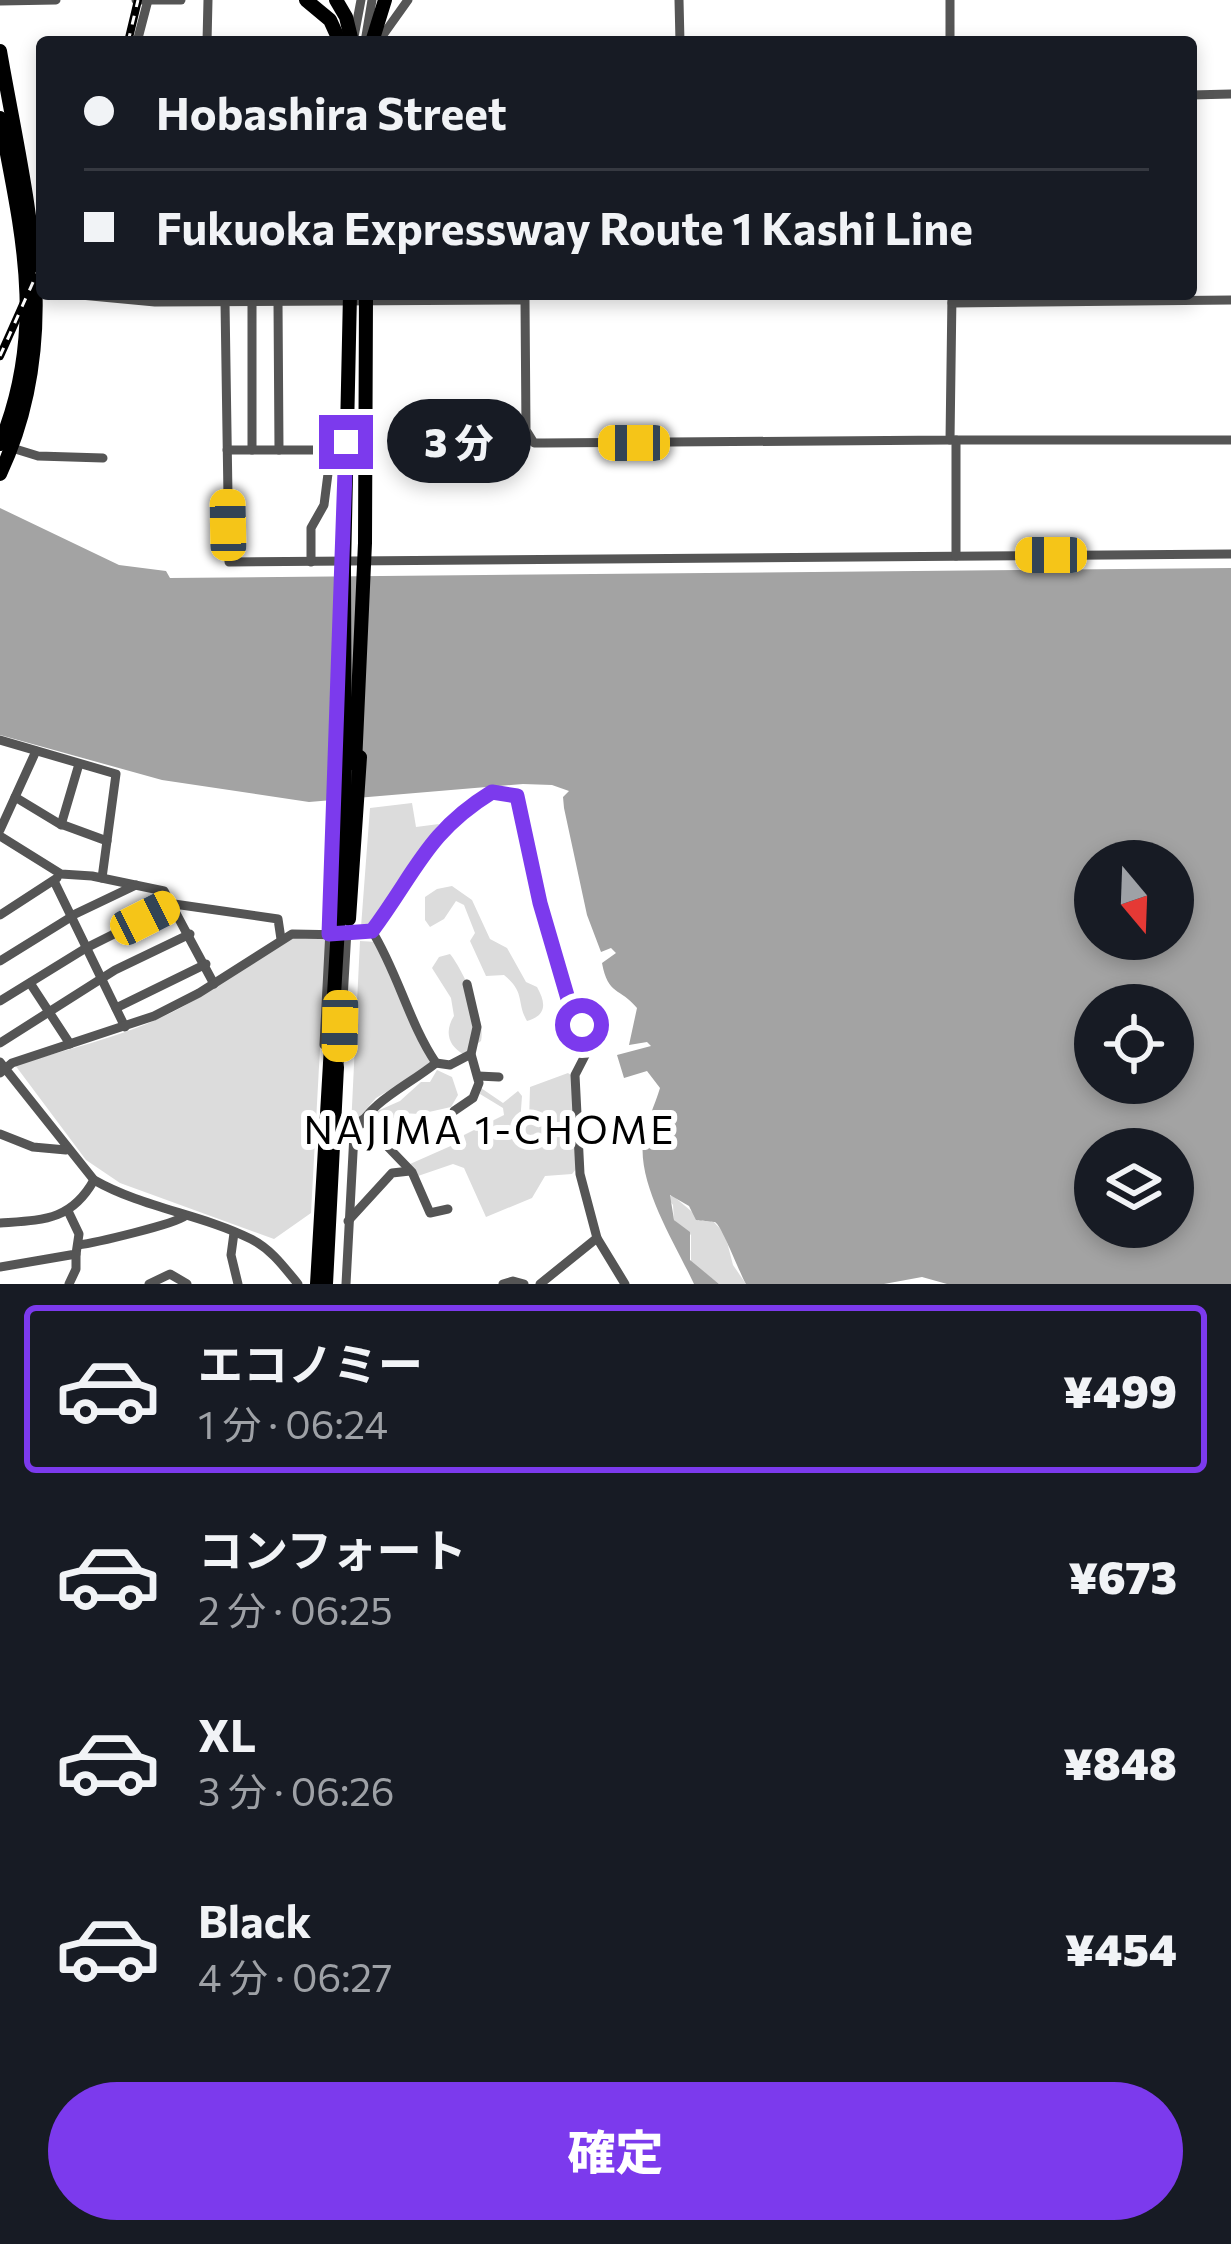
<!DOCTYPE html>
<html lang="ja">
<head>
<meta charset="utf-8">
<style>
	body { margin:0; font-family:Commissioner,"Noto Sans JP",sans-serif; background:#20242c; color:#f1f3f6; height:100vh; display:flex; flex-direction:column; font-size:45px; white-space:nowrap }
	* { box-sizing:border-box; margin:0 }
	p { font-size:39px; color:#9ea1a6 }
	.icon { flex:none; width:66px; height:66px; fill:none; stroke:currentColor; stroke-width:2; stroke-linecap:round; stroke-linejoin:round }
	.map { position:relative; height:1284px; overflow:hidden }
	.drawer { display:flex; flex-direction:column; background:#171b24; flex:1 }
	.drawer>* { flex:none }
	.banner { position:absolute; left:36px; top:36px; width:1161px; height:264px; border-radius:12px; box-shadow:0 6px 18px #0003; display:grid; align-content:center; height:264px; padding:0 48px; background:#171b24 }
	.needle { width:78px; rotate:161deg }
	.tools { position:absolute; left:1074px; top:840px; display:grid; gap:24px }
	.tools a { display:grid; place-items:center; width:120px; height:120px; border-radius:50%; background:#171b24; box-shadow:0 6px 18px #0003; font-size:60px }
	.end { position:absolute; width:54px; height:54px; margin:-27px; border:15px solid #7c3aed; background:#fff; box-shadow:0 0 0 6px #fff }
	.from { border-radius:50% }
	.bubble { position:absolute; height:84px; border-radius:42px; background:#171b24; box-shadow:0 6px 18px #0003; font-size:39px; font-weight:800; line-height:84px; text-align:center }
	.car { position:absolute; width:36px; height:72px; margin:-36px -18px; border-radius:15px; box-shadow:0 0 9px 3px #0007; background:linear-gradient(#f5c518 24%,#345 0 40%,#f5c518 0 76%,#345 0 86%,#f5c518 0) }
	.banner b { display:flex; align-items:center; gap:42px; height:114px; font-size:45px }
	.banner b+b { border-top:3px solid #363941 }
	.banner i { width:30px; height:30px; background:#f1f3f6 }
	ul { padding:21px 0 0; list-style:none }
	li { display:flex; align-items:center; gap:36px; height:168px; margin:0 24px 18px; padding:0 24px; border:6px solid transparent; border-radius:12px }
	li div { flex:1 }
	li b { display:block; font-size:45px }
	li em { font-style:normal; font-weight:800 }
	li.on { border-color:#7c3aed }
	li>.icon { width:108px; height:108px; stroke-width:1.5 }
	.cta { display:flex; gap:24px; margin-top:auto; padding:24px 48px }
	.cta a { flex:1; height:138px; border-radius:72px; background:#7c3aed; color:#fff; font-size:48px; font-weight:800; line-height:138px; text-align:center }
	.map>svg:first-child { display:block }
</style>
</head>
<body>
<div class="map">
<svg width="1231" height="1284" viewBox="0 0 1231 1284">
	<rect width="100%" height="100%" fill="#fff"/>
	<!-- green -->
	<g fill="#dcdcdc">
		<polygon points="412,803 416,827 439,824 380,916 370,926 361,927 370,808"/>
		<path d="M452,886L472,900L490,939L507,948L526,982L537,987C546,1003 547,1015 527,1021C516,1002 526,993 504,975L486,976L470,941L475,933L464,905L456,901L444,919L430,927L425,920V897L437,889Z"/>
		<path d="M296,937L326,939L311,1213L274,1239L120,1183L86,1160L15,1065C71,1048 132,1035 184,1006C221,986 259,950 296,937Z"/>
		<path d="M360,941L377,942C396,982 409,1027 434,1064L376,1098L351,1127Z"/>
		<path d="M450,954C463,970 486,1020 481,1041L463,1054C447,1045 445,1030 454,1016L451,998L432,968L439,957Z"/>
		<polygon points="437,1070 452,1077 458,1095 451,1107 420,1114 400,1113 388,1122 375,1112 400,1101 421,1082 430,1082"/>
		<polygon points="568,1073 572,1076 576,1169 572,1174 545,1176 532,1198 486,1217 464,1168 453,1164 418,1176 410,1164 462,1141 464,1135 504,1115 503,1108 480,1094 481,1088 503,1103 518,1091 522,1096 520,1123 524,1128 529,1122 530,1087"/>
		<polygon points="672,1195 703,1221 712,1220 725,1234 733,1265 746,1284 719,1284 691,1262 691,1235 674,1220 673,1205 668,1198"/>
	</g>
	<!-- water -->
	<path fill="#a3a3a3" fill-rule="evenodd" d="M0,508L119,565L166,571L170,578L1231,568V1284H947L922,1277L884,1284H746C739,1272 722,1226 715,1222C714,1222 697,1220 696,1220L689,1206L670,1195L674,1220L690,1232V1260L719,1284H694C676,1245 638,1186 643,1142C645,1125 655,1105 660,1088L647,1071L624,1078L617,1055L651,1046L647,1042L629,1045L637,1008C620,987 608,996 602,963L616,953L611,948L601,952L587,915L564,808L563,797L569,791L552,785L523,784L309,802L162,780L0,735ZM1095,861H1173V939H1095ZM1095,1005H1173V1083H1095ZM1095,1149H1173V1227H1095Z"/>
	<g fill="none" stroke-linecap="round" stroke-linejoin="round">
		<!-- minor -->
		<g stroke="#555" stroke-width="9">
			<polyline points="136,0 181,0"/>
			<polyline points="679,0 680,42"/>
			<polyline points="950,0 950,42"/>
			<polyline points="0,1 56,0"/>
			<polyline points="354,37 361,0"/>
			<polyline points="137,42 148,0"/>
			<polyline points="207,42 208,0"/>
			<polyline points="365,42 372,0"/>
			<polyline points="378,42 408,0"/>
			<polyline points="1191,95 1231,94"/>
			<polyline points="70,294 155,302 525,300 526,430 534,443 544,443 950,440 952,294"/>
			<polyline points="225,302 229,562 1231,554"/>
			<polyline points="252,302 252,450"/>
			<polyline points="278,302 279,450"/>
			<polyline points="952,303 1231,300"/>
			<polyline points="950,440 1231,440"/>
			<polyline points="956,440 956,556"/>
			<polyline points="12,448 38,456 103,458"/>
			<polyline points="227,450 348,450"/>
			<polyline points="311,562 311,528 324,505 331,450"/>
			<polyline points="0,740 116,774 102,878"/>
			<polyline points="15,797 58,823 107,841"/>
			<polyline points="61,825 79,764"/>
			<polyline points="0,830 36,751"/>
			<polyline points="0,836 61,874 92,876 164,891 214,984"/>
			<polyline points="54,881 125,1027"/>
			<polyline points="0,915 57,878"/>
			<polyline points="71,916 136,885"/>
			<polyline points="0,961 71,917"/>
			<polyline points="30,983 70,1044"/>
			<polyline points="0,1001 86,948 174,904 278,919 281,939"/>
			<polyline points="116,1008 206,964"/>
			<polyline points="0,1043 115,970 190,934"/>
			<polyline points="324,1045 330,930"/>
			<path d="M0,1062L94,1180C143,1208 201,1214 251,1239C271,1249 284,1267 298,1284"/>
			<polyline points="436,1063 450,1065 471,1054"/>
			<polyline points="339,1069 347,930"/>
			<path d="M0,1073L12,1063L154,1016L199,993L292,934L347,935L372,931C416,872 426,833 492,792L516,796L540,903L573,1016L590,1033L592,1042L575,1075L580,1174L597,1238L625,1284"/>
			<polyline points="478,1076 499,1077"/>
			<polyline points="454,1111 473,1098 479,1083 471,1054 477,1027 467,984"/>
			<polyline points="362,1120 412,1172 430,1213 448,1209"/>
			<polyline points="0,1134 33,1147 66,1150"/>
			<polyline points="348,1221 392,1173 410,1171"/>
			<path d="M0,1223C43,1220 71,1221 94,1180"/>
			<polyline points="234,1233 231,1255 238,1284"/>
			<path d="M78,1245C95,1243 175,1224 185,1216"/>
			<polyline points="0,1267 76,1254 79,1234 68,1211"/>
			<polyline points="69,1284 76,1269 76,1254"/>
			<polyline points="149,1284 170,1274 187,1284"/>
			<path d="M346,1284L354,1134C372,1100 406,1087 436,1063C409,1023 398,973 372,931"/>
			<polyline points="503,1284 513,1281 524,1284"/>
			<polyline points="540,1284 597,1238"/>
		</g>
		<!-- highway -->
		<g stroke="#000" stroke-width="14">
			<polyline points="306,0 330,20 340,42"/>
			<polyline points="336,0 346,17 352,42"/>
			<polyline points="372,42 385,0"/>
			<path d="M0,51C25,196 66,334 0,474"/>
			<path d="M0,118C22,233 47,331 0,444"/>
			<polyline points="355,764 365,543 366,294"/>
			<polyline points="349,919 360,757"/>
			<polyline points="330,928 332,873"/>
			<polyline points="317,1284 345,808 344,568 350,294"/>
			<polyline points="326,1284 337,1067"/>
		</g>
		<!-- rail casing -->
		<g stroke="#000" stroke-width="8">
			<g id="rail">
				<polyline points="128,42 138,0"/>
				<polyline points="0,356 42,262"/>
			</g>
		</g>
		<!-- rail -->
		<use href="#rail" stroke="#fff" stroke-width="3" stroke-dasharray="9" stroke-linecap="butt"/>
	</g>
	<g fill="none" stroke-linecap="round" stroke-linejoin="round">
		<!-- route -->
		<path stroke="#7c3aed" stroke-width="15" d="M346,442L329,934L372,931C416,872 427,832 492,792L517,796L540,903L573,1016L582,1025"/>
	</g>
	<g text-anchor="middle" dominant-baseline="central" stroke-width="12" stroke-linejoin="round" paint-order="stroke">
		<!-- neighbourhood labels -->
		<g font-size="39" letter-spacing="3" fill="#000" stroke="#fff">
			<text x="490" y="1128">NAJIMA 1-CHOME</text>
		</g>
	</g>
</svg>
<div class="tools">
<a><svg class="needle" viewBox="-14 -14 28 28"><path d="M0-13l5 13h-10z" fill="#e53935"/><path d="M0 13l5-13h-10z" fill="#9ea1a6"/></svg></a>
<a><svg class="icon" aria-label="locate" viewBox="0 0 24 24"><circle cx="12" cy="12" r="6"/><path d="M12 2v4M12 18v4M2 12h4M18 12h4"/></svg></a>
<a><svg class="icon" aria-label="layers" viewBox="0 0 24 24"><path d="M12 4l9 5-9 5-9-5zM3 14l9 5 9-5"/></svg></a>
</div>
<i class="end from" style="left:582px;top:1025px"></i>
<i class="end" style="left:346px;top:442px"></i>
<div class="bubble" style="left:387px;top:399px;width:144px">3 分</div>
<i class="car" style="left:634px;top:443px;rotate:270deg"></i>
<i class="car" style="left:228px;top:525px;rotate:359deg"></i>
<i class="car" style="left:1051px;top:555px;rotate:270deg"></i>
<i class="car" style="left:145px;top:918px;rotate:63deg"></i>
<i class="car" style="left:340px;top:1026px;rotate:181deg"></i>
<div class="banner">
<b><i class="from"></i>Hobashira Street</b>
<b><i></i>Fukuoka Expressway Route 1 Kashi Line</b>
</div>
</div>
<section class="drawer">
<ul>
<li class="on"><svg class="icon" aria-label="car" viewBox="0 0 24 24"><path d="M5 17H2v-5l4-1 3-4h7l3 4 3 1v5h-3M9 17h6M6 11h13"/><circle cx="7" cy="17" r="2"/><circle cx="17" cy="17" r="2"/></svg><div><b>エコノミー</b><p>1 分 · 06:24</p></div><em>¥499</em></li>
<li><svg class="icon" aria-label="car" viewBox="0 0 24 24"><path d="M5 17H2v-5l4-1 3-4h7l3 4 3 1v5h-3M9 17h6M6 11h13"/><circle cx="7" cy="17" r="2"/><circle cx="17" cy="17" r="2"/></svg><div><b>コンフォート</b><p>2 分 · 06:25</p></div><em>¥673</em></li>
<li><svg class="icon" aria-label="car" viewBox="0 0 24 24"><path d="M5 17H2v-5l4-1 3-4h7l3 4 3 1v5h-3M9 17h6M6 11h13"/><circle cx="7" cy="17" r="2"/><circle cx="17" cy="17" r="2"/></svg><div><b>XL</b><p>3 分 · 06:26</p></div><em>¥848</em></li>
<li><svg class="icon" aria-label="car" viewBox="0 0 24 24"><path d="M5 17H2v-5l4-1 3-4h7l3 4 3 1v5h-3M9 17h6M6 11h13"/><circle cx="7" cy="17" r="2"/><circle cx="17" cy="17" r="2"/></svg><div><b>Black</b><p>4 分 · 06:27</p></div><em>¥454</em></li>
</ul>
<div class="cta"><a>確定</a></div>
</section>
</body>
</html>
